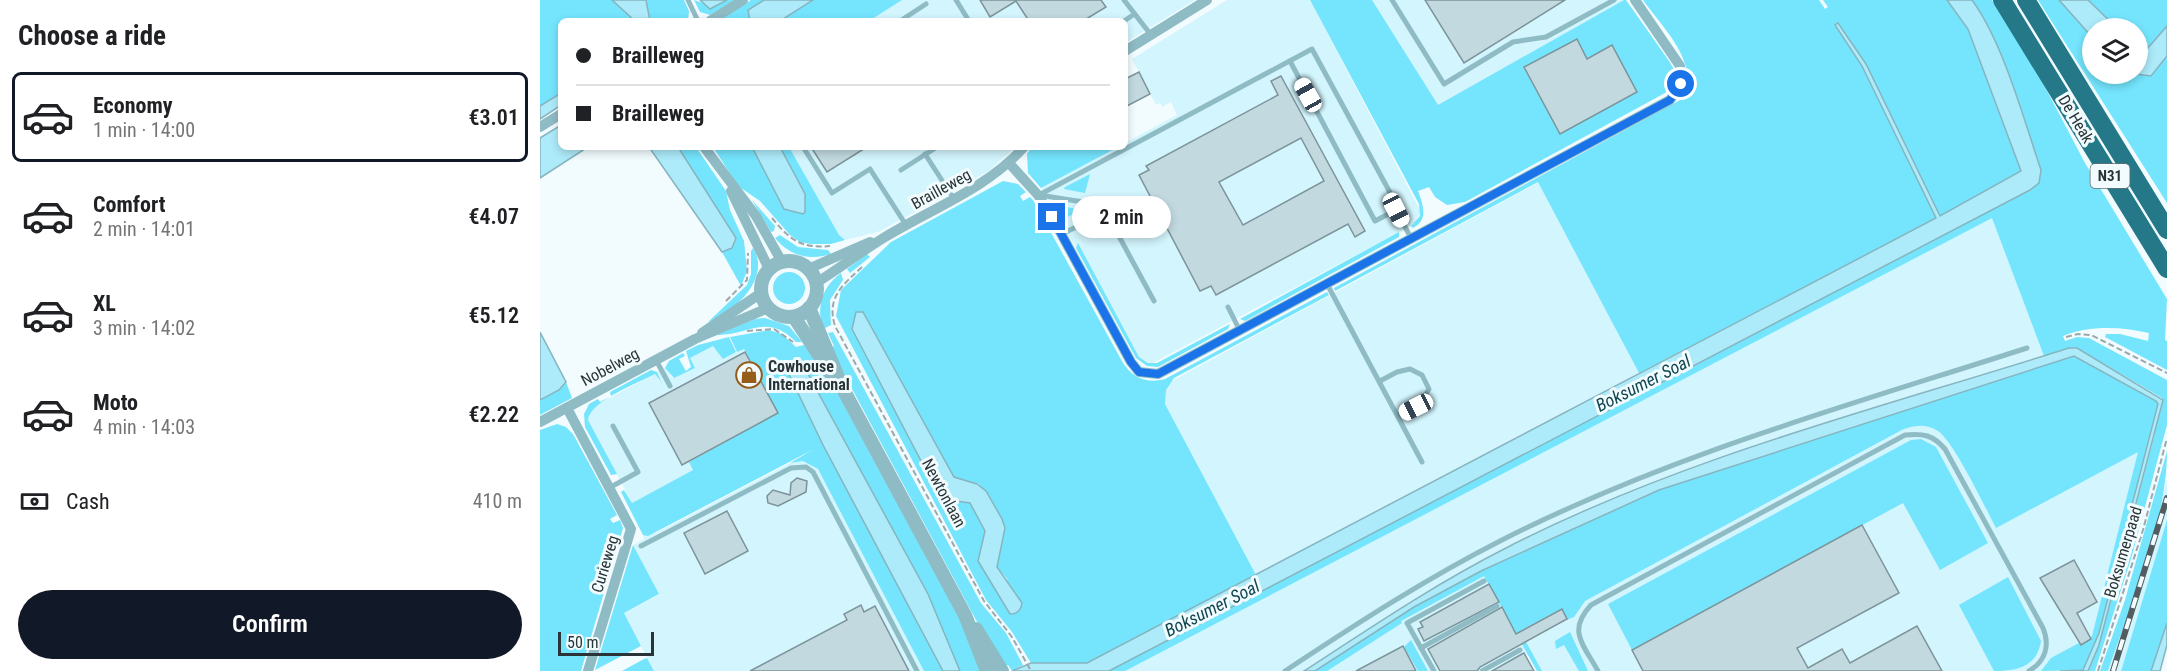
<!DOCTYPE html>
<html lang="en">
<head>
<meta charset="utf-8">
<style>
	body { margin:0; font-family:"Roboto Condensed",sans-serif; background:#f6f6f6; color:#202124; height:100vh; display:flex; flex-direction:column; font-size:22px; white-space:nowrap }
	* { box-sizing:border-box; margin:0 }
	p { font-size:20px; color:#757577 }
	.icon { flex:none; width:33px; height:33px; fill:none; stroke:currentColor; stroke-width:2; stroke-linecap:round; stroke-linejoin:round }
	.map { position:relative; flex:1; overflow:hidden }
	.drawer { display:flex; flex-direction:column; background:#fff; width:540px }
	.drawer>* { flex:none }
	.guide { position:absolute; left:18px; top:18px; width:570px; height:132px; border-radius:9px; box-shadow:0 3px 9px #0003; display:grid; align-content:center; height:132px; padding:0 18px; background:#fff }
	.tools { position:absolute; left:1542px; top:18px; display:grid; gap:12px }
	.tools a { display:grid; place-items:center; width:66px; height:66px; border-radius:50%; background:#fff; box-shadow:0 3px 9px #0003; font-size:30px }
	.scale { position:absolute; left:18px; bottom:15px; width:96px; box-sizing:border-box; padding-left:6px; border:3px solid #2a3436; border-top:0; font-size:16px; line-height:21px; white-space:nowrap; color:#2a3436; -webkit-text-stroke:4px #f2fcff; paint-order:stroke }
	.end { position:absolute; width:27px; height:27px; margin:-14px; border:8px solid #1a73e8; background:#fff; box-shadow:0 0 0 3px #fff }
	.from { border-radius:50% }
	.bubble { position:absolute; height:42px; border-radius:21px; background:#fff; box-shadow:0 3px 9px #0003; font-size:20px; font-weight:600; line-height:42px; text-align:center }
	.car { position:absolute; width:18px; height:36px; margin:-18px -9px; border-radius:8px; box-shadow:0 0 4px 2px #0007; background:linear-gradient(#fff 24%,#345 0 40%,#fff 0 76%,#345 0 86%,#fff 0) }
	.guide b { display:flex; align-items:center; gap:21px; height:57px; font-size:22px }
	.guide b+b { border-top:2px solid #e0e0e0 }
	.guide i { width:15px; height:15px; background:#202124 }
	ul { padding:0; list-style:none }
	li { display:flex; align-items:center; gap:18px; height:90px; margin:0 12px 9px; padding:0 6px; border:3px solid transparent; border-radius:9px }
	li div { flex:1 }
	li b { display:block; font-size:22px }
	li em { font-style:normal; font-weight:600 }
	li.active { border-color:#111827 }
	li>.icon { width:54px; height:54px; stroke-width:1.5 }
	h2 { padding:0 18px; font-size:27px; line-height:72px }
	.pay { display:flex; align-items:center; gap:15px; height:66px; padding:0 18px; font-size:22px }
	.pay p { margin-inline-start:auto }
	.button { display:flex; gap:12px; margin-top:auto; padding:12px 18px }
	.button a { flex:1; height:69px; border-radius:36px; background:#111827; color:#fff; font-size:24px; font-weight:600; line-height:69px; text-align:center }
	main { display:flex; flex:1; min-height:0 }
	.map>svg:first-child { display:block }
</style>
</head>
<body>
<main>
<section class="drawer">
<h2>Choose a ride</h2>
<ul>
<li class="active"><svg class="icon" aria-label="car" viewBox="0 0 24 24"><path d="M5 17H2v-5l4-1 3-4h7l3 4 3 1v5h-3M9 17h6M6 11h13"/><circle cx="7" cy="17" r="2"/><circle cx="17" cy="17" r="2"/></svg><div><b>Economy</b><p>1 min · 14:00</p></div><em>€3.01</em></li>
<li><svg class="icon" aria-label="car" viewBox="0 0 24 24"><path d="M5 17H2v-5l4-1 3-4h7l3 4 3 1v5h-3M9 17h6M6 11h13"/><circle cx="7" cy="17" r="2"/><circle cx="17" cy="17" r="2"/></svg><div><b>Comfort</b><p>2 min · 14:01</p></div><em>€4.07</em></li>
<li><svg class="icon" aria-label="car" viewBox="0 0 24 24"><path d="M5 17H2v-5l4-1 3-4h7l3 4 3 1v5h-3M9 17h6M6 11h13"/><circle cx="7" cy="17" r="2"/><circle cx="17" cy="17" r="2"/></svg><div><b>XL</b><p>3 min · 14:02</p></div><em>€5.12</em></li>
<li><svg class="icon" aria-label="car" viewBox="0 0 24 24"><path d="M5 17H2v-5l4-1 3-4h7l3 4 3 1v5h-3M9 17h6M6 11h13"/><circle cx="7" cy="17" r="2"/><circle cx="17" cy="17" r="2"/></svg><div><b>Moto</b><p>4 min · 14:03</p></div><em>€2.22</em></li>
</ul>
<div class="pay"><svg class="icon" aria-label="cash" viewBox="0 0 24 24"><path d="M3 7h18v10H3z"/><circle cx="12" cy="12" r="2"/></svg>Cash<p>410 m</p></div>
<div class="button"><a>Confirm</a></div>
</section>
<div class="map">
<svg width="1627" height="671" viewBox="0 0 1627 671">
	<rect width="100%" height="100%" fill="#f2fcff"/>
	<!-- built -->
	<g fill="#d3f5fd">
		<polygon points="362,0 655,0 585,43 585,21 329,21"/>
		<polygon points="687,0 770,0 881,212 874,224 611,364 599,357 538,244 536,248 501,188 578,147 585,147 585,143 637,115 631,102 622,107 620,103 616,105 592,59"/>
		<polygon points="832,0 1084,0 898,106"/>
		<polygon points="249,147 475,147 450,170 407,195 338,232 305,240 299,235"/>
		<polygon points="999,182 1099,373 716,575 625,404 624,395 630,382"/>
		<polygon points="1450,211 1504,356 1220,445 1078,497 966,548 882,595 764,671 569,671"/>
		<polygon points="174,345 183,359 203,348 238,413 149,461 153,470 92,503 48,420 49,415 56,405 115,374 120,382 122,381 117,372 125,368 132,378 154,368 149,358"/>
		<polygon points="1616,401 1559,633 1532,669 1520,671 997,671 988,655 959,671 775,671 941,571 1318,424"/>
		<polygon points="263,461 274,466 281,473 384,671 114,671 84,613 119,595 93,545 104,539 103,535 116,533 250,463"/>
		<polygon points="1627,480 1627,520 1606,591 1581,671 1568,671 1595,593"/>
	</g>
	<!-- green -->
	<g fill="#74e5fd" fill-rule="evenodd">
		<polygon points="0,0 72,0 95,21 21,21 21,93 0,106"/>
		<polygon points="106,0 144,0 149,11 148,21 110,21"/>
		<polygon points="154,0 175,7 187,0 195,0 170,15 160,12"/>
		<polygon points="211,0 224,0 208,10 210,21 177,21"/>
		<polygon points="273,0 362,0 329,21 240,21"/>
		<path d="M770,0H832L898,105L1084,0H1086L1129,61L1135,71L1136,81L1125,93L925,202L907,205L895,197L889,187L878,191C883,204 889,220 873,228L871,226L880,216L879,204Z"/>
		<path d="M1103,0H1279L1285,9L1288,7L1283,0H1407L1428,29L1481,171L1400,216L1326,64L1298,23L1295,25L1322,65L1397,218L1099,373L998,182L795,291L794,288L1142,99C1162,64 1122,27 1103,0Z"/>
		<path d="M1432,0H1452L1455,5L1495,68L1545,163L1627,299L1625,340L1627,341V370L1565,337L1566,334H1580L1608,341L1609,333C1581,327 1550,325 1523,336L1525,341L1537,337L1549,338L1627,380V425L1591,559L1555,671H1548L1559,645L1614,437L1622,398L1537,348H1529L1504,356L1452,218L585,671H569L1490,190L1499,183L1501,170C1484,120 1463,42 1432,0Z"/>
		<polygon points="1498,0 1519,0 1552,37 1552,74 1596,74 1611,76 1627,56 1627,203"/>
		<polygon points="1548,0 1627,0 1627,26 1607,49 1600,52 1598,28 1577,28"/>
		<polygon points="138,147 156,147 186,191 190,210 204,241 207,271 201,286 182,252 192,248"/>
		<polygon points="173,147 212,147 244,209 263,214 265,211 265,194 240,147 249,147 299,235 305,240 291,244 271,244 260,242 250,235 220,201 198,186"/>
		<polygon points="492,147 578,147 501,188 488,173 487,154"/>
		<polygon points="550,174 545,193 524,189 525,187"/>
		<path d="M463,181L478,184L486,192L480,196L483,201L490,197L493,200L583,363C593,378 607,384 625,379L787,292L789,295L634,378L626,390L625,404L716,575L547,663H491L472,632L446,600L296,316L301,290L351,242ZM323,312L414,477L439,484L462,519L465,529L457,567L468,580L438,562L445,531L430,503L421,501Z"/>
		<polygon points="212,200 235,226 234,231 231,232"/>
		<polygon points="518,205 541,210 522,220 516,209"/>
		<polygon points="859,232 859,237 705,321 700,319"/>
		<path d="M240,235L258,247L288,250L291,254C269,261 250,256 235,238Z"/>
		<polygon points="538,243 599,357 608,363 617,363 690,324 688,329 618,367 607,366 596,358 536,248"/>
		<path d="M213,248C232,277 194,313 168,322L207,285L211,274V251Z"/>
		<polygon points="327,254 330,257 310,273 307,269"/>
		<circle cx="249" cy="288" r="16"/>
		<path d="M301,273L303,280L290,300L291,325L283,329C276,307 282,287 301,273Z"/>
		<path d="M225,318L249,326L262,342H256C226,312 209,336 176,335L215,319Z"/>
		<polygon points="229,330 242,334 256,347 264,345 276,360 270,364 274,371 281,367 296,390 421,621 442,671 420,671 388,594 268,374 259,366 267,410 403,671 384,671 278,469 263,461 250,463 274,449 108,536 103,535 81,492 84,490 92,503 153,470 149,462 238,413 204,349 197,352 190,337"/>
		<polygon points="293,332 441,603 466,633 483,665 472,671 468,665 465,666 436,620 296,359 291,348 294,346 288,333"/>
		<polygon points="189,337 196,352 183,359 173,346 150,358 155,368 134,378 125,368 129,361 143,353 145,356 139,359 146,371 151,367 146,351 158,345"/>
		<path d="M1534,356L1616,401L1618,404L1559,633L1543,670L1501,671L1511,658L1552,636L1598,452L1456,528C1445,507 1414,442 1398,431C1385,423 1371,425 1358,432L1045,601L1034,617L1027,620L1021,609L980,631L1002,671H997L944,576L861,621L862,623L787,671H775L874,607L941,571L1119,490Z"/>
		<path d="M111,370L117,372L122,383L115,374C98,383 50,401 48,420L77,474L71,475L45,427L44,414L49,404L58,399L60,402L71,396L70,392Z"/>
		<polygon points="26,382 32,398 0,415 0,400 19,390"/>
		<polygon points="17,424 26,427 33,434 77,515 70,519 73,523 80,520 83,528 41,671 0,671 0,430"/>
		<polygon points="1381,439 1396,447 1448,543 1400,570 1363,503 1092,650 1068,604 1371,440"/>
		<path d="M1627,451C1627,521 1591,604 1568,671H1560L1585,600Z"/>
		<polygon points="1627,520 1627,623 1611,671 1581,671"/>
		<polygon points="93,545 119,594 84,613 101,646 55,670"/>
		<path d="M1468,577L1501,641C1497,667 1477,671 1454,671L1419,605Z"/>
		<polygon points="1030,632 1048,671 1039,671 1024,645 1016,649 1015,641"/>
		<polygon points="871,640 888,671 878,671 864,647"/>
		<polygon points="107,658 114,671 82,671 104,659"/>
	</g>
	<!-- water -->
	<g fill="#adebfa" stroke="#86b4bf" stroke-width="1.5">
		<polygon points="72,0 106,0 110,21 95,21"/>
		<polygon points="160,0 187,0 170,9"/>
		<polygon points="224,0 273,0 240,21 210,21 208,10"/>
		<path d="M1407,0H1432C1463,42 1484,120 1501,170L1499,183L1490,190L569,671H472L491,663H547L1396,218L1322,66L1295,25L1298,23L1326,64L1400,216L1481,171L1428,29Z"/>
		<polygon points="1519,0 1548,0 1577,28 1552,28 1552,37"/>
		<polygon points="1627,26 1627,56 1611,76 1596,74 1598,49 1607,49"/>
		<polygon points="21,93 21,105 0,119 0,106"/>
		<polygon points="21,125 21,147 48,147 0,178 0,138"/>
		<polygon points="109,147 138,147 196,238 192,248 182,252"/>
		<polygon points="212,147 240,147 265,194 265,212 263,214 244,209"/>
		<path d="M316,312H323L414,477L437,484L446,491L462,519L465,528L457,567L482,603C481,610 478,614 470,614L438,561L445,531L430,503L401,499L312,329Z"/>
		<polygon points="0,332 26,382 19,390 0,400"/>
		<path d="M1529,348H1537L1623,400L1559,645L1548,671H1520L1543,670L1559,633L1618,404L1616,401L1534,356L1119,490L941,571L874,607L775,671H764C830,628 895,584 966,548C1143,457 1340,408 1529,348Z"/>
		<polygon points="249,364 259,366 268,374 388,594 420,671 403,671 283,445 245,366"/>
		<polygon points="1627,623 1627,645 1620,671 1611,671"/>
	</g>
	<!-- building -->
	<g fill="#c1d9df" stroke="#7c9399" stroke-width="1.5" fill-rule="evenodd">
		<polygon points="440,0 561,0 566,7 543,21 489,21 476,1 450,17"/>
		<polygon points="885,0 1025,0 924,63"/>
		<polygon points="1037,39 1047,59 1072,45 1097,92 1020,134 984,67"/>
		<polygon points="599,72 610,94 585,107 585,79"/>
		<path d="M741,76L825,231L815,237L808,224L676,295L671,286L660,291L599,175L609,170L606,166L738,95L731,81ZM761,138L784,181L703,225L679,182Z"/>
		<polygon points="271,147 327,147 287,172"/>
		<polygon points="205,352 238,413 142,465 109,403"/>
		<polygon points="257,478 267,481 266,492 238,506 228,503 227,496 233,490 250,495 251,483"/>
		<polygon points="187,511 208,551 165,574 144,533"/>
		<polygon points="1322,525 1359,593 1257,648 1268,668 1302,649 1310,663 1377,626 1402,671 1103,671 1092,650"/>
		<polygon points="1534,560 1557,602 1537,613 1551,639 1541,645 1500,578"/>
		<polygon points="949,584 959,602 884,641 878,629 883,627 880,622"/>
		<polygon points="321,605 324,612 335,606 369,671 210,671 307,620 304,614"/>
		<polygon points="962,607 976,634 1022,609 1027,619 940,667 937,671 900,671 888,649"/>
		<polygon points="863,646 876,671 816,671"/>
		<polygon points="984,653 994,671 952,671 982,654"/>
	</g>
	<g fill="none" stroke-linecap="round" stroke-linejoin="round">
		<!-- path -->
		<g stroke="#9ea8ab" stroke-width="2" stroke-dasharray="6 3" stroke-linecap="butt">
			<path d="M232,218C249,239 261,249 290,246"/>
			<path d="M322,267C303,285 286,297 295,326L444,601L472,637L491,671"/>
			<polyline points="186,301 207,280 208,253"/>
			<polyline points="207,331 234,329 253,342"/>
			<polyline points="1526,337 1538,334 1551,335 1627,373"/>
			<polyline points="1558,671 1603,530 1627,438"/>
		</g>
		<!-- service -->
		<g stroke="#8fbbc5" stroke-width="5">
			<polyline points="148,0 158,21"/>
			<polyline points="416,0 429,21"/>
			<polyline points="584,0 611,35"/>
			<polyline points="852,0 904,84 973,42 1006,37 1074,0"/>
			<polyline points="360,21 386,4"/>
			<polyline points="584,21 593,15"/>
			<polyline points="750,61 835,221 856,210"/>
			<polyline points="263,147 292,193 330,169 366,225"/>
			<polyline points="385,154 414,199"/>
			<polyline points="361,170 397,147"/>
			<polyline points="499,195 772,49 859,209 856,210 871,238"/>
			<polyline points="499,195 562,205 614,301"/>
			<polyline points="522,234 566,212"/>
			<polyline points="787,284 882,462"/>
			<polyline points="688,307 700,331"/>
			<polyline points="116,360 130,386"/>
			<polyline points="840,381 857,372 870,369 882,375 889,389 881,402 859,415"/>
			<polyline points="69,488 98,472 73,426"/>
			<polyline points="101,546 251,468 266,467 273,472 377,671"/>
			<polyline points="881,648 957,606"/>
			<path d="M745,671C816,624 887,578 962,540C1129,455 1310,405 1487,348"/>
			<polyline points="894,671 867,623 944,581"/>
			<polyline points="942,671 980,650"/>
			<path d="M1058,671C1043,644 1027,631 1051,605L1365,435C1383,433 1393,435 1405,449L1503,628C1510,645 1506,661 1489,671"/>
		</g>
		<!-- minor -->
		<g stroke="#8fbbc5" stroke-width="10">
			<polyline points="170,21 203,0"/>
			<polyline points="585,51 667,0"/>
			<polyline points="0,127 21,114"/>
			<polyline points="164,147 216,216 242,262"/>
			<polyline points="469,163 498,195 512,217 591,362 599,372 618,374 1130,100 1141,84 1140,66 1095,0"/>
			<polyline points="191,191 229,269"/>
			<polyline points="268,269 330,242"/>
			<path d="M276,283C300,268 322,251 345,237C393,208 446,189 484,147"/>
			<polyline points="162,333 221,293"/>
			<polyline points="27,408 91,529 48,671"/>
			<polyline points="0,422 155,339 228,308"/>
		</g>
		<!-- tertiary -->
		<g stroke="#8fbbc5" stroke-width="14">
			<circle cx="249" cy="289" r="28"/>
			<polyline points="269,308 303,389 425,615 447,671"/>
			<polyline points="254,317 292,375"/>
			<polyline points="436,629 462,671"/>
		</g>
		<!-- trunk -->
		<g stroke="#247888" stroke-width="18">
			<polyline points="1462,0 1627,269"/>
			<polyline points="1486,0 1627,230"/>
		</g>
		<!-- rail casing -->
		<g stroke="#535d5f" stroke-width="6">
			<polyline id="rail" points="1573,671 1627,498"/>
		</g>
		<!-- rail -->
		<use href="#rail" stroke="#f2fcff" stroke-width="4" stroke-dasharray="11" stroke-linecap="butt"/>
	</g>
	<g fill="none" stroke-linecap="round" stroke-linejoin="round">
		<!-- route -->
		<polyline stroke="#1a73e8" stroke-width="8" points="512,217 591,362 599,372 618,374 1130,100 1141,84"/>
	</g>
	<!-- icons -->
	<defs>
		<g id="shop-ring" transform="scale(1.35)"><circle r="9.5" fill="#f2fcff" stroke="#965c1a" stroke-width="1.5"/><path d="M-5-2.5h2.3a2.7 3.5 0 0 1 5.4 0H5L5.5 6h-11ZM-1.5-2.5h3a1.5 2.3 0 0 0-3 0Z" fill="#965c1a"/></g>
	</defs>
	<g fill-rule="evenodd">
		<use href="#shop-ring" x="209" y="375"/>
	</g>
	<g text-anchor="middle" dominant-baseline="central" stroke-width="6" stroke-linejoin="round" paint-order="stroke">
		<!-- shield labels -->
		<rect fill="#f2fcff" stroke="#667072" stroke-width="1.5" x="1550.5" y="164" width="39" height="24" rx="4.5"/>
		<g font-size="15" font-weight="bold" fill="#2a3436">
			<text x="1570" y="176">N31</text>
		</g>
		<!-- street labels -->
		<g font-size="16" fill="#2a3436" stroke="#f2fcff">
			<text transform="translate(1536 119) rotate(59)">De Heak</text>
			<text transform="translate(401 189) rotate(-29)">Brailleweg</text>
			<text transform="translate(70 367) rotate(-28)">Nobelweg</text>
			<text transform="translate(404 493) rotate(62)">Newtonlaan</text>
			<text transform="translate(1583 552) rotate(-73)">Boksumerpaad</text>
			<text transform="translate(65 564) rotate(-73)">Curieweg</text>
		</g>
		<!-- poi labels -->
		<g font-size="16" font-weight="bold" fill="#2a3436" stroke="#f2fcff" text-anchor="start">
			<text x="228" y="366">Cowhouse<tspan x="228" dy="18">International</tspan></text>
		</g>
		<!-- water labels -->
		<g font-size="18" font-style="italic" fill="#124651" stroke="#f2fcff">
			<text transform="translate(1103 383) rotate(-27)">Boksumer Soal</text>
			<text transform="translate(672 608) rotate(-27)">Boksumer Soal</text>
		</g>
	</g>
</svg>
<div class="tools">
<a><svg class="icon" aria-label="layers" viewBox="0 0 24 24"><path d="M12 4l9 5-9 5-9-5zM3 14l9 5 9-5"/></svg></a>
</div>
<div class="scale">50 m</div>
<i class="end from" style="left:1141px;top:84px"></i>
<i class="end" style="left:512px;top:217px"></i>
<div class="bubble" style="left:532px;top:196px;width:99px">2 min</div>
<i class="car" style="left:768px;top:95px;rotate:331deg"></i>
<i class="car" style="left:856px;top:210px;rotate:153deg"></i>
<i class="car" style="left:876px;top:407px;rotate:243deg"></i>
<div class="guide">
<b><i class="from"></i>Brailleweg</b>
<b><i></i>Brailleweg</b>
</div>
</div>
</main>
</body>
</html>
